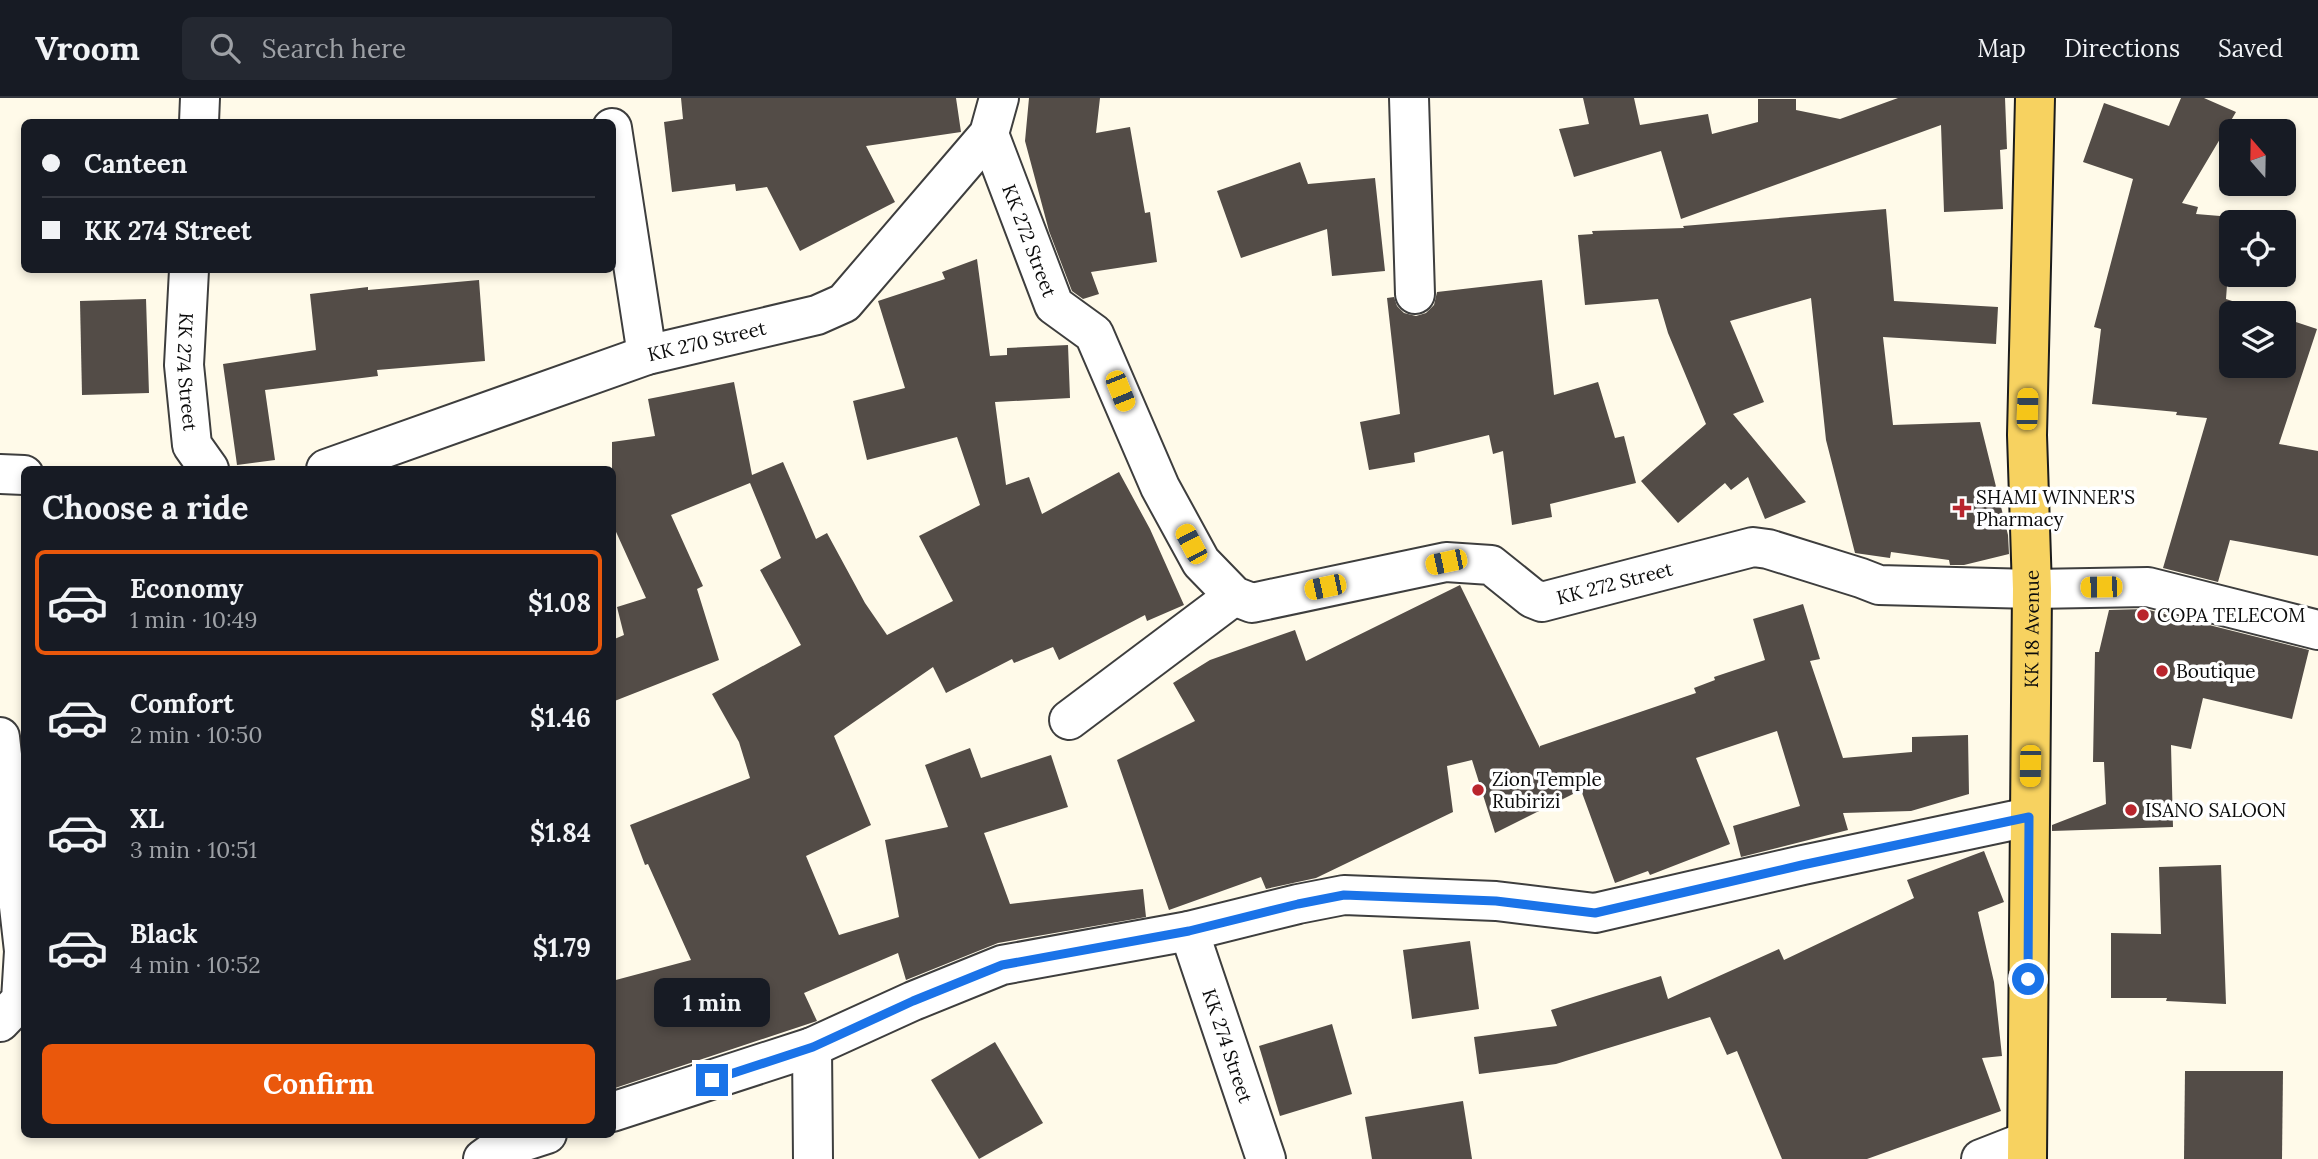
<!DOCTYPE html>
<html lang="en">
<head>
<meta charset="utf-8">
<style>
	body { margin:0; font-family:Lora,serif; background:#242831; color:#f1f3f6; height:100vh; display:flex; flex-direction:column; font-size:26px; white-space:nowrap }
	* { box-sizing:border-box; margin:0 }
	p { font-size:23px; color:#9ea1a6 }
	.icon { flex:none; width:38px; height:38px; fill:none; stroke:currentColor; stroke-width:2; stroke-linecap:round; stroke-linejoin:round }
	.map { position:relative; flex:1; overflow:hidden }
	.drawer { position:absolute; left:21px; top:368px; width:595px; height:672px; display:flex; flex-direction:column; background:#171b24; border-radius:10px; box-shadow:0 4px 10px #0003 }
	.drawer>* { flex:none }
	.hud { position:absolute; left:21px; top:21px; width:595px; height:154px; border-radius:10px; box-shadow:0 4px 10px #0003; display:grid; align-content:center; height:154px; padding:0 21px; background:#171b24 }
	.needle { width:46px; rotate:340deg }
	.buttons { position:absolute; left:2219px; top:21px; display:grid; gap:14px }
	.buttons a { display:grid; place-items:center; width:77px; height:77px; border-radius:10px; background:#171b24; box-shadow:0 4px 10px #0003; font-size:35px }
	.end { position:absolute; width:32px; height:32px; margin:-16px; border:9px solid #1a73e8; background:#fff; box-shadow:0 0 0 4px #fff }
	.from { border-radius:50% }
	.bubble { position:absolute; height:49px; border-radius:10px; background:#171b24; box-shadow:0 4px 10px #0003; font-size:23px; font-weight:700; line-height:49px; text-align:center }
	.car { position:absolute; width:21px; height:42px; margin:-21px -10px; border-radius:9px; box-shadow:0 0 5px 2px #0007; background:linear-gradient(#f5c518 24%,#345 0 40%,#f5c518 0 76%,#345 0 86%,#f5c518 0) }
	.hud b { display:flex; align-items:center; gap:24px; height:66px; font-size:26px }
	.hud b+b { border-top:2px solid #363941 }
	.hud i { width:18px; height:18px; background:#f1f3f6 }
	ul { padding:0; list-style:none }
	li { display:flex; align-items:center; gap:21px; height:105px; margin:0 14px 10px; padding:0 7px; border:4px solid transparent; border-radius:10px }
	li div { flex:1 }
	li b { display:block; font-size:26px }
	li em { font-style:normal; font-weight:700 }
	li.current { border-color:#ea580c }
	li>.icon { width:63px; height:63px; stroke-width:1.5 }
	h2 { padding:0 21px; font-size:32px; line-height:84px }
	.action { display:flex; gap:14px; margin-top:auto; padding:14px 21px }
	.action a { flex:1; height:80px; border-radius:10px; background:#ea580c; color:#fff; font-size:28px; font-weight:700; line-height:80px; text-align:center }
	header { display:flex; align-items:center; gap:42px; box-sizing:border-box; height:98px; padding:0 35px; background:#171b24; border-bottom:2px solid #363941 }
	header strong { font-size:33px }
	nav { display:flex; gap:38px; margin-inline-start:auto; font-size:24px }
	.search { width:490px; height:63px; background:#242831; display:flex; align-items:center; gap:18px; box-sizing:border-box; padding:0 24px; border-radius:10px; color:#9ea1a6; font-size:26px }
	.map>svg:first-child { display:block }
</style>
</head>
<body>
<header>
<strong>Vroom</strong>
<div class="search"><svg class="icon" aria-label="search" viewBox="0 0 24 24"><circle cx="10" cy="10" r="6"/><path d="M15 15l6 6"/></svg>Search here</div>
<nav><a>Map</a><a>Directions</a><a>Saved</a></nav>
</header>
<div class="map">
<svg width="2318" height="1061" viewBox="0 0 2318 1061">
	<rect width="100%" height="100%" fill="#fffae9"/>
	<!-- building -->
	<g fill="#534c47">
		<polygon points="681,0 956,0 961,34 866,48 895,104 800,153 767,89 736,93 735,86 672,94 664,24 683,21"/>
		<polygon points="1029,0 1100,0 1096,35 1130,29 1145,115 1150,114 1157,164 1091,174 1099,196 1083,201 1072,193 1049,133 1025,43"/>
		<polygon points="1583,0 1634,0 1640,27 1708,16 1712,36 1758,24 1758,1 1796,1 1796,12 1840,21 1898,0 2005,0 2007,51 2000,52 2003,111 1944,114 1941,27 1681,121 1661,53 1574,79 1559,31 1589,26"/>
		<polygon points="2181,0 2204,0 2236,14 2182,105 2198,109 2196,116 2232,119 2226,201 2269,215 2231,215 2231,268 2284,268 2284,220 2317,231 2279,346 2318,353 2318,458 2230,442 2218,484 2163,470 2207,320 2176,317 2177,314 2092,306 2101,231 2094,229 2133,81 2083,64 2104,5 2169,28"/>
		<polygon points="1300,64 1308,86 1375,80 1385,173 1332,178 1327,131 1241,160 1217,93"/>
		<polygon points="1886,111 1894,203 1998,209 1996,246 1883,239 1893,327 1980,324 2008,437 2009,456 1964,467 1950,467 1949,462 1891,454 1890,460 1855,455 1826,342 1811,200 1730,223 1764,304 1733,316 1806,404 1765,421 1748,379 1731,392 1725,385 1678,425 1641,383 1706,326 1668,235 1658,201 1585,207 1578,137 1593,136 1592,133 1684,130 1683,128"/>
		<polygon points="977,161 990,258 1007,257 1007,250 1068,247 1070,300 995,304 1006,387 1029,379 1042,416 1119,374 1150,431 1184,507 1147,523 1145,517 1059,562 1053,549 1014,565 1012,561 946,595 933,569 834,638 871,727 806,758 839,837 899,819 885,742 948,729 925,667 970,650 981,680 1051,657 1068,709 984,735 1010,806 1143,791 1146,819 998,845 906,882 898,855 804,895 817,923 612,991 612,883 691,862 648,766 645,767 630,727 750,680 739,644 712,596 801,547 760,472 781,460 750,385 671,417 703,488 697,491 719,562 612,604 612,542 624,537 617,509 646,500 612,425 612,344 655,338 648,301 734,284 752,377 783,364 816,441 827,435 865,505 887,537 953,503 919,438 980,407 957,339 867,362 853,303 905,290 878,203 945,181 942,174"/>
		<polygon points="479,182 485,263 377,272 378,278 265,292 275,362 237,367 223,266 316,252 310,196 368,189 368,192"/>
		<polygon points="1542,182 1554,297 1598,284 1615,340 1624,338 1636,385 1550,406 1552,419 1512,427 1503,353 1493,356 1489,337 1414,355 1415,364 1369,372 1360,324 1400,316 1387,200 1394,199 1397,208 1404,215 1416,218 1426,215 1434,207 1437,194"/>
		<polygon points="146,201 149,295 82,297 80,203"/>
		<polygon points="1460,487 1540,650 1540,648 1696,595 1694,590 1715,582 1714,579 1765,562 1753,521 1803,506 1820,561 1810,563 1843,660 1912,654 1912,639 1968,637 1969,696 1911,713 1843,715 1848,732 1741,759 1733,728 1800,708 1777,633 1696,660 1730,746 1650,777 1648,773 1615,785 1581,692 1495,735 1472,662 1447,668 1453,714 1316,780 1266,791 1261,779 1169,812 1117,662 1195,623 1173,585 1210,562 1295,532 1306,563"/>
		<polygon points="2145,511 2309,552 2292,621 2203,600 2191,651 2171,647 2173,729 2052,733 2052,727 2106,706 2104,664 2093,664 2095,554 2099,554 2109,512"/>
		<polygon points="1984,753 2004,804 1978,814 1994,884 2002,958 1982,960 2001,1013 1867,1061 1782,1061 1737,953 1727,957 1710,919 1556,966 1479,976 1474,939 1557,928 1551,912 1661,878 1668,901 1779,851 1784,862 1914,800 1907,782"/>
		<polygon points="2221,767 2226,906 2166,903 2167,900 2111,900 2111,835 2161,836 2159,769"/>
		<polygon points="1470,843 1479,911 1412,921 1403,852"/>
		<polygon points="1332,926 1352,996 1280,1018 1259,948"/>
		<polygon points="995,944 1043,1025 979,1061 931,982"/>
		<polygon points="2185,973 2283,973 2282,1061 2184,1061"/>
		<polygon points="1463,1003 1472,1061 1372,1061 1365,1019"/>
	</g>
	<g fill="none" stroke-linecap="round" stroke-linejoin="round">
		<!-- minor casing -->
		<g stroke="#3e3e3e" stroke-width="42">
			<g id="minor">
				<polyline points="1409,0 1415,196"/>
				<polyline points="199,24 200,0"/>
				<polyline points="612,30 647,257"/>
				<path id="s1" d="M989,36L1054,207L1094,236L1160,389L1201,464L1234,498L1252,505L1446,464L1491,467L1532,500L1542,504L1753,449L1768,451L1861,480L1879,487L2032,491L2148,489L2318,532"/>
				<path id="s2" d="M189,172L184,267L192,347L209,371"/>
				<path id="s3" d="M326,371L647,257L817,217L844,205L989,36L999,0"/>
				<polyline points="0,376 24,377"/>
				<polyline points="1069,622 1234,498"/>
				<polyline points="0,639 24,853 21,902 0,924"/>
				<path id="s4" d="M1189,833L1266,1061"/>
				<polyline points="812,949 813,1061"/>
				<polyline points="612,1014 812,949 913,903 1002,867 1189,833 1298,806 1344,797 1496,803 1595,815 1803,767 2029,719"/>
				<polyline points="483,1061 494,1053 547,1036"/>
				<polyline points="1981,1061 2027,1043"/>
			</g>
		</g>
		<!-- major casing -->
		<g stroke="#1c1c1c" stroke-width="42">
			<g id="major">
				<path id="s5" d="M2027,1061L2032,491L2027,337L2035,0"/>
			</g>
		</g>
		<!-- minor -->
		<use href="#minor" stroke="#fff" stroke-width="38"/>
		<!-- major -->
		<use href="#major" stroke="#f7d260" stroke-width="38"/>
	</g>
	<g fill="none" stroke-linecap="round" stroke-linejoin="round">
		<!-- route -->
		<polyline stroke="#1a73e8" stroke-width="9" points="712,982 813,949 913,903 1002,867 1189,833 1298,806 1344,797 1496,803 1595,815 1802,767 2029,719 2028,881"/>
	</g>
	<!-- markers -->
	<g fill="#b9252d" stroke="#fff" stroke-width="2.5">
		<path d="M1958.5 399.5h7v7h7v7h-7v7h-7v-7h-7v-7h7z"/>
		<circle cx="2143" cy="517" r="7"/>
		<circle cx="2162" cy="573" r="7"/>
		<circle cx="1478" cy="692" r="7"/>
		<circle cx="2131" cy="712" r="7"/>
	</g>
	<g text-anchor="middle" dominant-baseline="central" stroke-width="7" stroke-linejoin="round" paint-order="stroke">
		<!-- street labels -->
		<g font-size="19" fill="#0b0b0b" stroke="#fff">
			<text stroke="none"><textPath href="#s1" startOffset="114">KK 272 Street</textPath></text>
			<text stroke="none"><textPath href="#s3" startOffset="402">KK 270 Street</textPath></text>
			<text stroke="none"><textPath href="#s2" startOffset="102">KK 274 Street</textPath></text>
			<text stroke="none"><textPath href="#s1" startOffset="933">KK 272 Street</textPath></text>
			<text stroke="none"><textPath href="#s5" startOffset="530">KK 18 Avenue</textPath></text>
			<text stroke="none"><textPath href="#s4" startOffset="121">KK 274 Street</textPath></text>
		</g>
		<!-- poi labels -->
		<g font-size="19" fill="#0b0b0b" stroke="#fff" text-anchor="start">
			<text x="1976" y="399">SHAMI WINNER'S<tspan x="1976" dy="22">Pharmacy</tspan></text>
			<text x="2157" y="517">COPA TELECOM</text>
			<text x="2176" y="573">Boutique</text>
			<text x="1492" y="681">Zion Temple<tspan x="1492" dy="22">Rubirizi</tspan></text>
			<text x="2145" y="712">ISANO SALOON</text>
		</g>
	</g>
</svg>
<div class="buttons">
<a><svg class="needle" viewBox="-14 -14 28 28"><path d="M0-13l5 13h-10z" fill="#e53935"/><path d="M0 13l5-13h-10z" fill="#9ea1a6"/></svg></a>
<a><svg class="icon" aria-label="locate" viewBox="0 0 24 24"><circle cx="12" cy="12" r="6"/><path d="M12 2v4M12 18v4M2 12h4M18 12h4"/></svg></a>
<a><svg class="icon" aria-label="layers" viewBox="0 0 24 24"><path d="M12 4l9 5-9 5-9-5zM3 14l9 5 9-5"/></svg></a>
</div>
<i class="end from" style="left:2028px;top:881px"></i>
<i class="end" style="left:712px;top:982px"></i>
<div class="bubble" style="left:654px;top:880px;width:116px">1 min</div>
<i class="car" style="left:1120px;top:293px;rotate:158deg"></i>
<i class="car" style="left:2027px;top:311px;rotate:2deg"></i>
<i class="car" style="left:1191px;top:446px;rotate:332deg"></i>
<i class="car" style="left:1446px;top:464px;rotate:258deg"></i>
<i class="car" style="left:1325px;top:489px;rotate:258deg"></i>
<i class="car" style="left:2101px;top:489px;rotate:269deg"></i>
<i class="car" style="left:2030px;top:668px;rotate:181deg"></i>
<div class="hud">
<b><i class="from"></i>Canteen</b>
<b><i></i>KK 274 Street</b>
</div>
<section class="drawer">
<h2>Choose a ride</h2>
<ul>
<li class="current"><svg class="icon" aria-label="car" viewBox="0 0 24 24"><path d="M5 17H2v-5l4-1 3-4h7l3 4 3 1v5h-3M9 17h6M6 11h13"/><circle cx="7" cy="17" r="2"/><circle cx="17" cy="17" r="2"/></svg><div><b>Economy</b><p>1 min · 10:49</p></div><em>$1.08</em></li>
<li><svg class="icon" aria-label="car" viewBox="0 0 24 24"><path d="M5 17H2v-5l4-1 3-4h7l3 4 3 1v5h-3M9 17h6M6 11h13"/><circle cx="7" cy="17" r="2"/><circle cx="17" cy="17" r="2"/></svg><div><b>Comfort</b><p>2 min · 10:50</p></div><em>$1.46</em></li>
<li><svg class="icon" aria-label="car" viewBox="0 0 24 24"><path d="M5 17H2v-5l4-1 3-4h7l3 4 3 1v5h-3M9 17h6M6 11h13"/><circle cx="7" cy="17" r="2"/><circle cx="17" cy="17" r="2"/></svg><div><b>XL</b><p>3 min · 10:51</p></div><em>$1.84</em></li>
<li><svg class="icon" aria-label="car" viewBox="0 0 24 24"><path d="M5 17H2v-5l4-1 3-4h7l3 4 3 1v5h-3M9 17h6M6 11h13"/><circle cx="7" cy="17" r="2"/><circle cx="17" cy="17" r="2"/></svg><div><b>Black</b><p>4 min · 10:52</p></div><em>$1.79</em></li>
</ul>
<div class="action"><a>Confirm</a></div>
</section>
</div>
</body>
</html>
